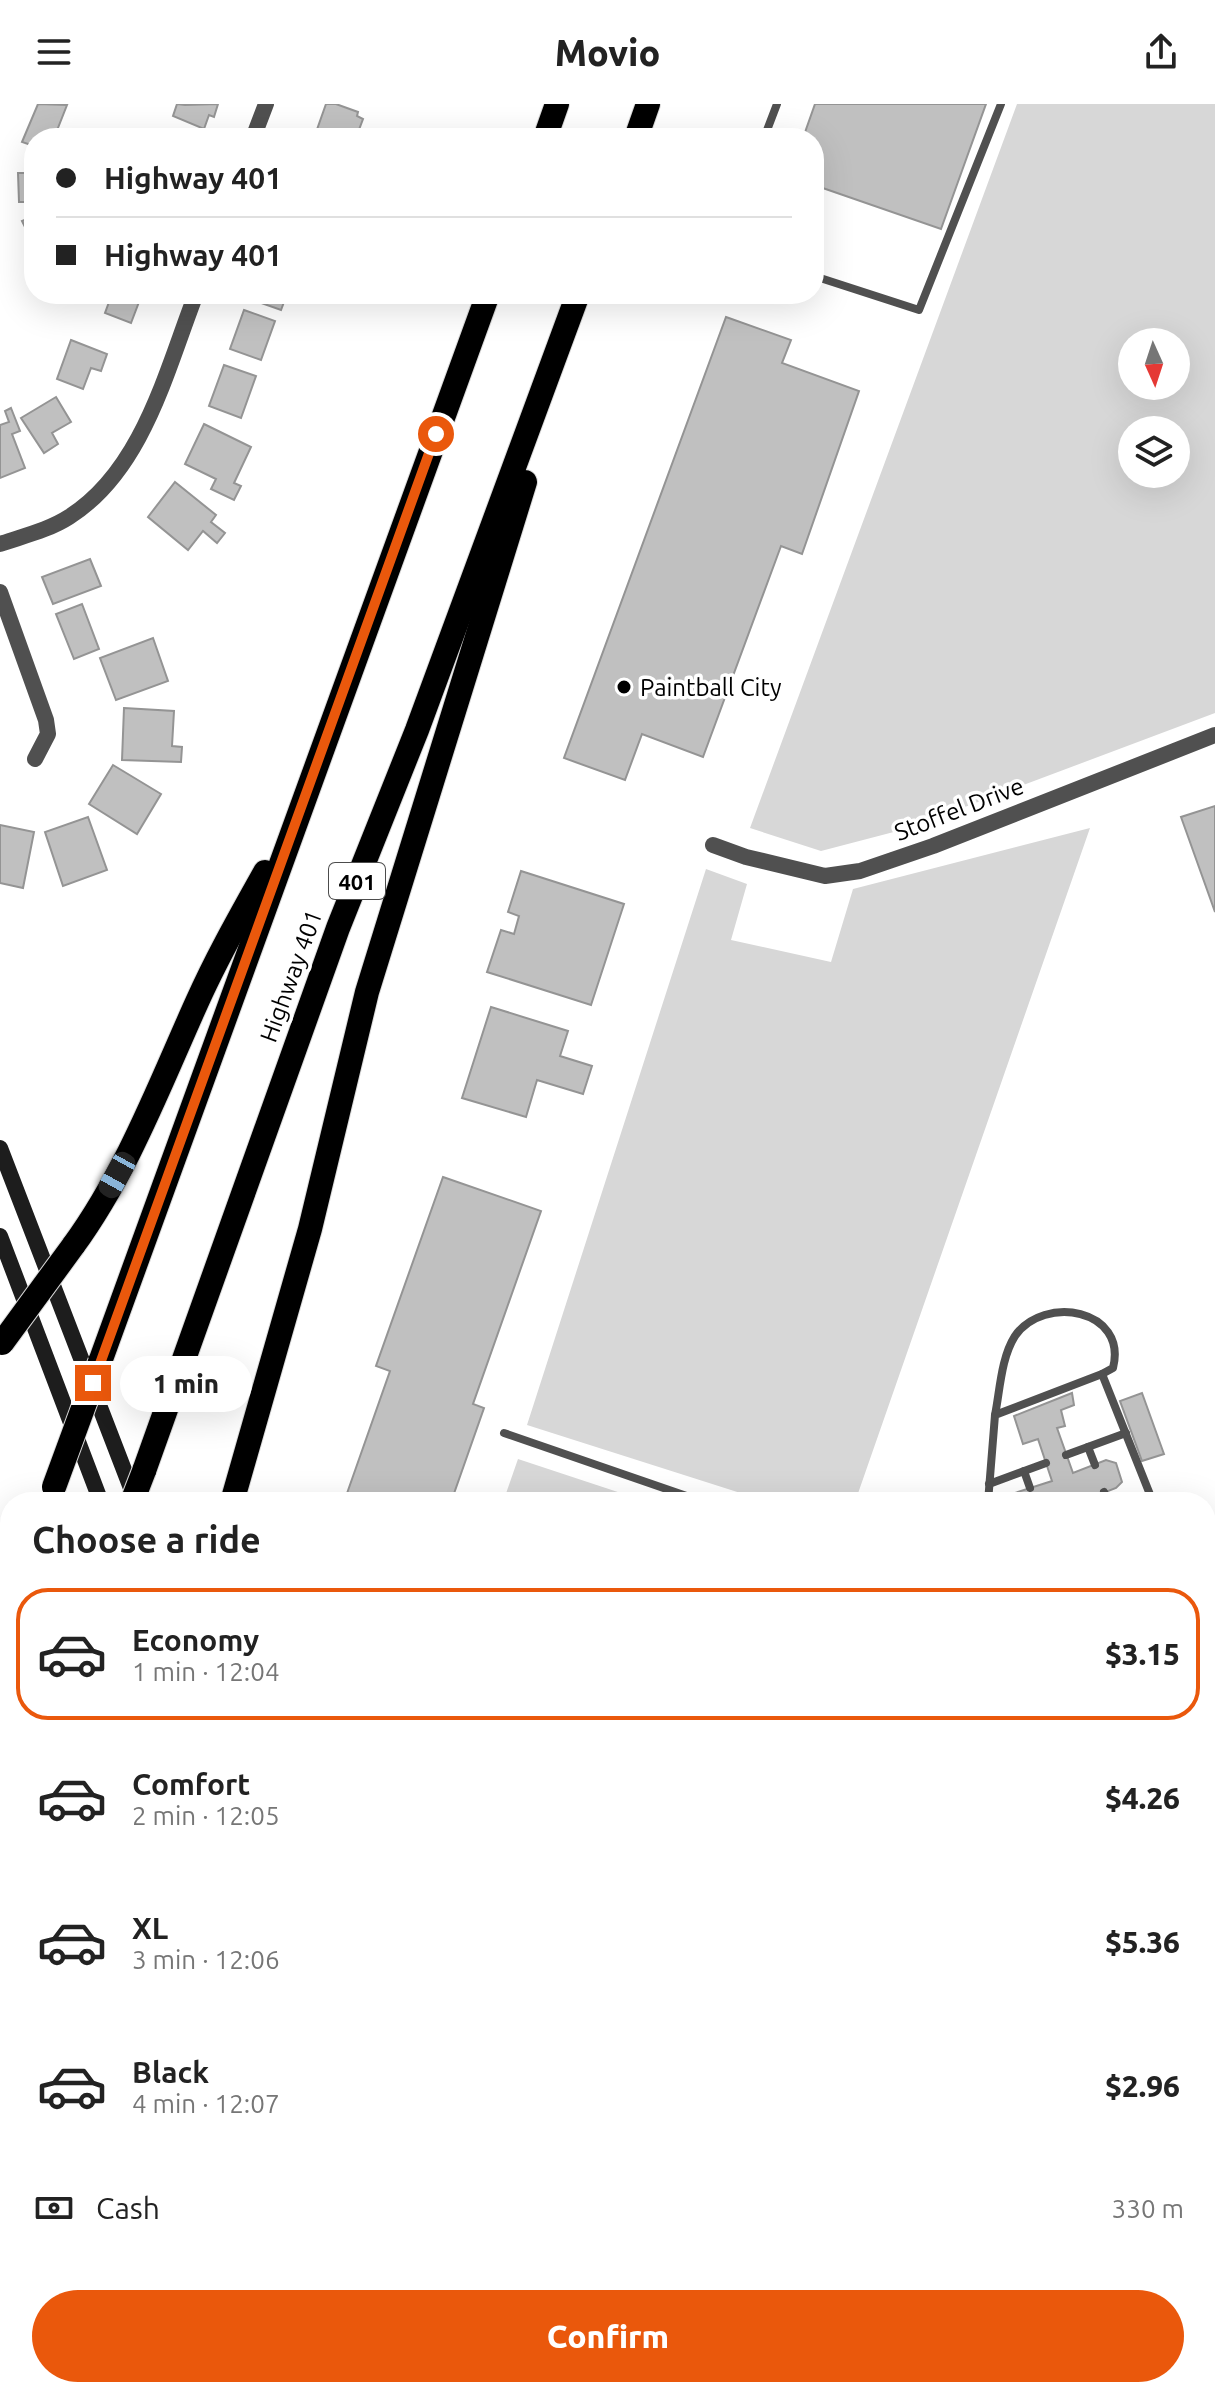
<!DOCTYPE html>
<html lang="en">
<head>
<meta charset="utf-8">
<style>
	body { margin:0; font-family:Ubuntu,sans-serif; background:#f2f2f2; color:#222; height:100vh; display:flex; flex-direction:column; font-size:30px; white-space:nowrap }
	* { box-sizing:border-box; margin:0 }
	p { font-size:26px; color:#767676 }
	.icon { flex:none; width:44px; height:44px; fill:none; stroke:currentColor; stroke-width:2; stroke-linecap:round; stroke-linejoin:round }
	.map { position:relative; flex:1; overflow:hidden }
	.sheet { position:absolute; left:0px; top:1388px; width:1216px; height:906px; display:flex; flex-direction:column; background:#fff; border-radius:32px 32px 0 0; box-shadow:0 8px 32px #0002 }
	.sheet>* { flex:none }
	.guide { position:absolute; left:24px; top:24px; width:800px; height:176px; border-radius:32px; box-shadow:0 8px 32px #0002; display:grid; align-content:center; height:176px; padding:0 32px; background:#fff }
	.needle { width:52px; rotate:177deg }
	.fabs { position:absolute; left:1118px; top:224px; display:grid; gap:16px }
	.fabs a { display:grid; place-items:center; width:72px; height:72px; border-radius:50%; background:#fff; box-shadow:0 8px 32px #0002; font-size:40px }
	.end { position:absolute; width:36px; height:36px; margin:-18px; border:10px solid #ea580c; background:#fff; box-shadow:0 0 0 4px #fff }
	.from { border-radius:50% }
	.bubble { position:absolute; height:56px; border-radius:28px; background:#fff; box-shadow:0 8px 32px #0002; font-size:26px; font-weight:800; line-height:56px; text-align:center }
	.car { position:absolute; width:24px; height:48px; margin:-24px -12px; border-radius:10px; box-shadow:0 0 6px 2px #0007; background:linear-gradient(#222 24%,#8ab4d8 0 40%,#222 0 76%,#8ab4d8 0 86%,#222 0) }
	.guide b { display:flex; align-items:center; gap:28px; height:76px; font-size:30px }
	.guide b+b { border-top:2px solid #e0e0e0 }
	.guide i { width:20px; height:20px; background:#222 }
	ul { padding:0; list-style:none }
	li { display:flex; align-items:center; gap:24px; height:132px; margin:0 16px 12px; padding:0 16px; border:4px solid transparent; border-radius:32px }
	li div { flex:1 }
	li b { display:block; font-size:30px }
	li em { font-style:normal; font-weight:800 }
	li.selected { border-color:#ea580c }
	li>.icon { width:72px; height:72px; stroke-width:1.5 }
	h2 { padding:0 32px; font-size:36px; line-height:96px }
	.pay { display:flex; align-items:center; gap:20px; height:88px; padding:0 32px; font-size:30px }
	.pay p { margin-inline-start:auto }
	.action { display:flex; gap:16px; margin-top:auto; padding:16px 32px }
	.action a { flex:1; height:92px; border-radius:48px; background:#ea580c; color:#fff; font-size:32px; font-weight:800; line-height:92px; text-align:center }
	header { display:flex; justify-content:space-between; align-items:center; height:104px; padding:0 32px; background:#fff; font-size:36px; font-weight:800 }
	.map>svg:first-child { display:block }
</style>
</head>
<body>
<header><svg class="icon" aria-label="menu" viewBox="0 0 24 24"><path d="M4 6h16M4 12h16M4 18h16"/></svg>Movio<svg class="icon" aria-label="share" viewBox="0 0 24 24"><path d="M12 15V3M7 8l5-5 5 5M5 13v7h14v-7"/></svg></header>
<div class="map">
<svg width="1215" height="2293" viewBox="0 0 1215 2293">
	<rect width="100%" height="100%" fill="#fff"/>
	<!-- green -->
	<g fill="#d7d7d7" fill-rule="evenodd">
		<path d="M1017,0H1215V609L909,724L821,747L750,724ZM1176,238V282H1132V238ZM1132,326H1176V370H1132Z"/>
		<polygon points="1090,724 855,1398 769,1398 527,1321 706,765 747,780 731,836 831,858 853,785"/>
		<polygon points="518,1355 648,1398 503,1398"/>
	</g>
	<!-- building -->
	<g fill="#c0c0c0" stroke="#949494" stroke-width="2">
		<polygon points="38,0 67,1 54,34 34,34 34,42 22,38"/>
		<polygon points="177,0 185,1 218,0 214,13 209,11 204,25 173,12"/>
		<polygon points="326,0 336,0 358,8 357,12 363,15 357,31 351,29 349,34 314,34"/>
		<polygon points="815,0 986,0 941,125 814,81 814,34 803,34"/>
		<polygon points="34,51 34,98 19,98 18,69 27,69 26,60 32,59"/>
		<polygon points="34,112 34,141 22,117"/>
		<polygon points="112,190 142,190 131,219 105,209"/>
		<polygon points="252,190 287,190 281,206 250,195"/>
		<polygon points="244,206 275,217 261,256 230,245"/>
		<polygon points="726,213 791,236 782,259 859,287 802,450 781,442 703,653 642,630 625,676 564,654"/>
		<polygon points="71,236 107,250 101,267 91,264 83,285 57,275"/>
		<polygon points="224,261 256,272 241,314 209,302"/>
		<polygon points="56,293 71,318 52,329 58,340 44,349 21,314"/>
		<polygon points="11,304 20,327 12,330 25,364 0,374 0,321 9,318 5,307"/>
		<polygon points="204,320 251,343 234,379 241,382 234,396 211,385 216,375 185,360"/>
		<polygon points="175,378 216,411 211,418 225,429 217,439 203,427 188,446 148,413"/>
		<polygon points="90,455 101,482 53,500 42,473"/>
		<polygon points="82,500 99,545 74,555 56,510"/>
		<polygon points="153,534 168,577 116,596 100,554"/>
		<polygon points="124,604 174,607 172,642 182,643 181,658 122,656"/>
		<polygon points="113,661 161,690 137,730 89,700"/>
		<polygon points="1215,702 1215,808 1181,713"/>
		<polygon points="88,713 107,766 63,782 45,728"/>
		<polygon points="0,721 34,728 23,784 0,779"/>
		<polygon points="521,767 624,800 591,901 487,868 501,826 514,830 519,812 508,808"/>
		<polygon points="491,903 568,927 560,952 592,962 583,990 537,976 526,1013 462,994"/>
		<polygon points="443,1073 541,1107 473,1300 484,1304 451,1398 354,1398 345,1395 390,1267 376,1262"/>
		<polygon points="1072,1289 1074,1301 1061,1306 1065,1322 1057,1324 1073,1369 1106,1356 1116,1359 1122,1378 1116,1384 1080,1398 995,1398 996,1395 1052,1377 1038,1335 1023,1340 1014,1312"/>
		<polygon points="1142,1289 1164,1350 1142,1357 1120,1297"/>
		<polygon points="751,2284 934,2284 912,2293 729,2293"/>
	</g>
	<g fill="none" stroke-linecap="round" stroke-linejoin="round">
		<!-- highway casing -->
		<g stroke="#dbdbdb" stroke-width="26">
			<g id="highway">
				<polyline points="545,34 557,0"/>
				<polyline points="636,34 648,0"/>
				<path d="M73,1142C127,1068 160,980 197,898C217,853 241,811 265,768"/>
				<polyline points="100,1258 488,190"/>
				<polyline points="144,1367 338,824 417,626 578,190"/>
				<polyline points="232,1398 310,1125 367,888 525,378"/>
				<polyline points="0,1524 10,1498"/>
				<polyline points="0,1726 10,1703"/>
				<polyline points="0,1845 10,1818"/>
				<polyline points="0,1939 10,1937"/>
				<polyline points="0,2207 10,2215"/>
				<polyline points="127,2293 148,2284"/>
				<polyline points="238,2293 267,2284"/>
			</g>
		</g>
		<!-- lane -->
		<g stroke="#505050" stroke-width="8">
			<polyline points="764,34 777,0"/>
			<polyline points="814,172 919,206 1001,0"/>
			<path d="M995,1311C1000,1286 1001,1254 1015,1232C1044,1190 1128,1205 1113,1264L1102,1270"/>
			<polyline points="504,1329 704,1398"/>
			<polyline points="1088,1343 1095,1361"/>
			<polyline points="1066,1351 1126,1329"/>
			<polyline points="1024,1367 1030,1384"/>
			<polyline points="989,1380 1046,1359"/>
			<polyline points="1104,1388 1108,1398"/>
			<polyline points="988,1398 995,1311 1102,1270 1153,1398"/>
			<polyline points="1206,1795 1215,1818"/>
			<polyline points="1206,1828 1215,1825"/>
			<polyline points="1206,2113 1215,2137"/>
			<polyline points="672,2284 676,2293"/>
			<polyline points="1030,2284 1033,2293"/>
			<polyline points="606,2293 607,2284"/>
			<polyline points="955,2293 975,2284"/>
		</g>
		<!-- street -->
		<g stroke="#505050" stroke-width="16">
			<polyline points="253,34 266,0"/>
			<path d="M0,440C23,432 49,426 69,413C143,366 166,267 196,190"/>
			<polyline points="0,488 46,616 48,630 35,655"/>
			<polyline points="713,741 746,753 825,772 860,767 933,742 1215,631"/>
		</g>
		<!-- secondary -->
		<g stroke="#1d1d1d" stroke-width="16">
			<polyline points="0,1044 136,1397"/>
			<polyline points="0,1132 101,1398"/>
			<polyline points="1206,1470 1215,1467"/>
			<polyline points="0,1861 10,1857"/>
			<polyline points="0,1922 10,1919"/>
			<polyline points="449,2284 452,2293"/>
			<polyline points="481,2284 485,2293"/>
		</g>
		<!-- highway -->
		<use href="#highway" stroke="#000" stroke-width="24"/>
		<!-- highway-bridge casing -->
		<g stroke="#dbdbdb" stroke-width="26" stroke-linecap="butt">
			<g id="highway-bridge">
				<polyline points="2,1239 73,1142"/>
				<polyline points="54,1383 100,1258"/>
				<polyline points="132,1398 144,1367"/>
			</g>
		</g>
		<!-- highway-bridge -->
		<use href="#highway-bridge" stroke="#000" stroke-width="24"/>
	</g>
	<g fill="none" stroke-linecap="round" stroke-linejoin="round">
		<!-- route -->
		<polyline stroke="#ea580c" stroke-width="10" points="93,1279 436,330"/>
	</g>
	<!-- markers -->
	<circle fill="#000" stroke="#fff" stroke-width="3" cx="624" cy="583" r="8"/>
	<g text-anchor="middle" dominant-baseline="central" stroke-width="7" stroke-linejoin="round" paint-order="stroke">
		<!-- shield labels -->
		<rect fill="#fff" stroke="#4c4c4c" stroke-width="2" x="329" y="759" width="56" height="36" rx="6"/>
		<g font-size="22" font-weight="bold" fill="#000">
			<text x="357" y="777">401</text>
		</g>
		<!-- poi labels -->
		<g font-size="24" fill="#000" stroke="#fff" text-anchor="start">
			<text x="640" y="583">Paintball City</text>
		</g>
		<!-- street labels -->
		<g font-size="24" fill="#000" stroke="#fff">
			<text transform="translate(959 705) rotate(-21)">Stoffel Drive</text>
			<text transform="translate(291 872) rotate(-70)">Highway 401</text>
		</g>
	</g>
</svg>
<div class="fabs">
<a><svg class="needle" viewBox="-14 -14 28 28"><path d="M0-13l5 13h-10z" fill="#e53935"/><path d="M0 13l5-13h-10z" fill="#767676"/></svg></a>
<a><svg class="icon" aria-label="layers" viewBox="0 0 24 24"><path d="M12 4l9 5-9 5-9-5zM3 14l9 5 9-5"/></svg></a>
</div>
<i class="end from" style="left:436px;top:330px"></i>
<i class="end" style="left:93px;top:1279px"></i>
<div class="bubble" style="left:120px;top:1252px;width:132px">1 min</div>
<i class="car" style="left:117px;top:1071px;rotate:209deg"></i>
<div class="guide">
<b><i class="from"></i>Highway 401</b>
<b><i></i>Highway 401</b>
</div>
<section class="sheet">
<h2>Choose a ride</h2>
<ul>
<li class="selected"><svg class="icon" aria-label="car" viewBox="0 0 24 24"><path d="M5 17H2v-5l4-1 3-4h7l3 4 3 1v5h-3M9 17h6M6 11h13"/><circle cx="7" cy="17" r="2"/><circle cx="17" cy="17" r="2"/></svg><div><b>Economy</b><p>1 min · 12:04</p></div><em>$3.15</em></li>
<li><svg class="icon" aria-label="car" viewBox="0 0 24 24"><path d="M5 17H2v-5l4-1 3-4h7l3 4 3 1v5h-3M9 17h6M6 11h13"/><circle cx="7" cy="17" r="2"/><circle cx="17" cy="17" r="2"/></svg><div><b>Comfort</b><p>2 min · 12:05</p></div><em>$4.26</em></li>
<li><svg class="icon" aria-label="car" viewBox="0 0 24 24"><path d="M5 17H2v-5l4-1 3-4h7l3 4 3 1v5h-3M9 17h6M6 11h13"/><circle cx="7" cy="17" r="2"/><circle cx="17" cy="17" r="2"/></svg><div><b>XL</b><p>3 min · 12:06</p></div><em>$5.36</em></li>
<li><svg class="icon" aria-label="car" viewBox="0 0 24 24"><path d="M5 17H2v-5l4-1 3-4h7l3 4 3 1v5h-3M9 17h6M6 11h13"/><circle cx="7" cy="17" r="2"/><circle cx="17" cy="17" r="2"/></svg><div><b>Black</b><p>4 min · 12:07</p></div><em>$2.96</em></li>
</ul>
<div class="pay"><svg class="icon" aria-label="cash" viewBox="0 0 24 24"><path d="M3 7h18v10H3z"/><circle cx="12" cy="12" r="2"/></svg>Cash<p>330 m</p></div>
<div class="action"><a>Confirm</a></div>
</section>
</div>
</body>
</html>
